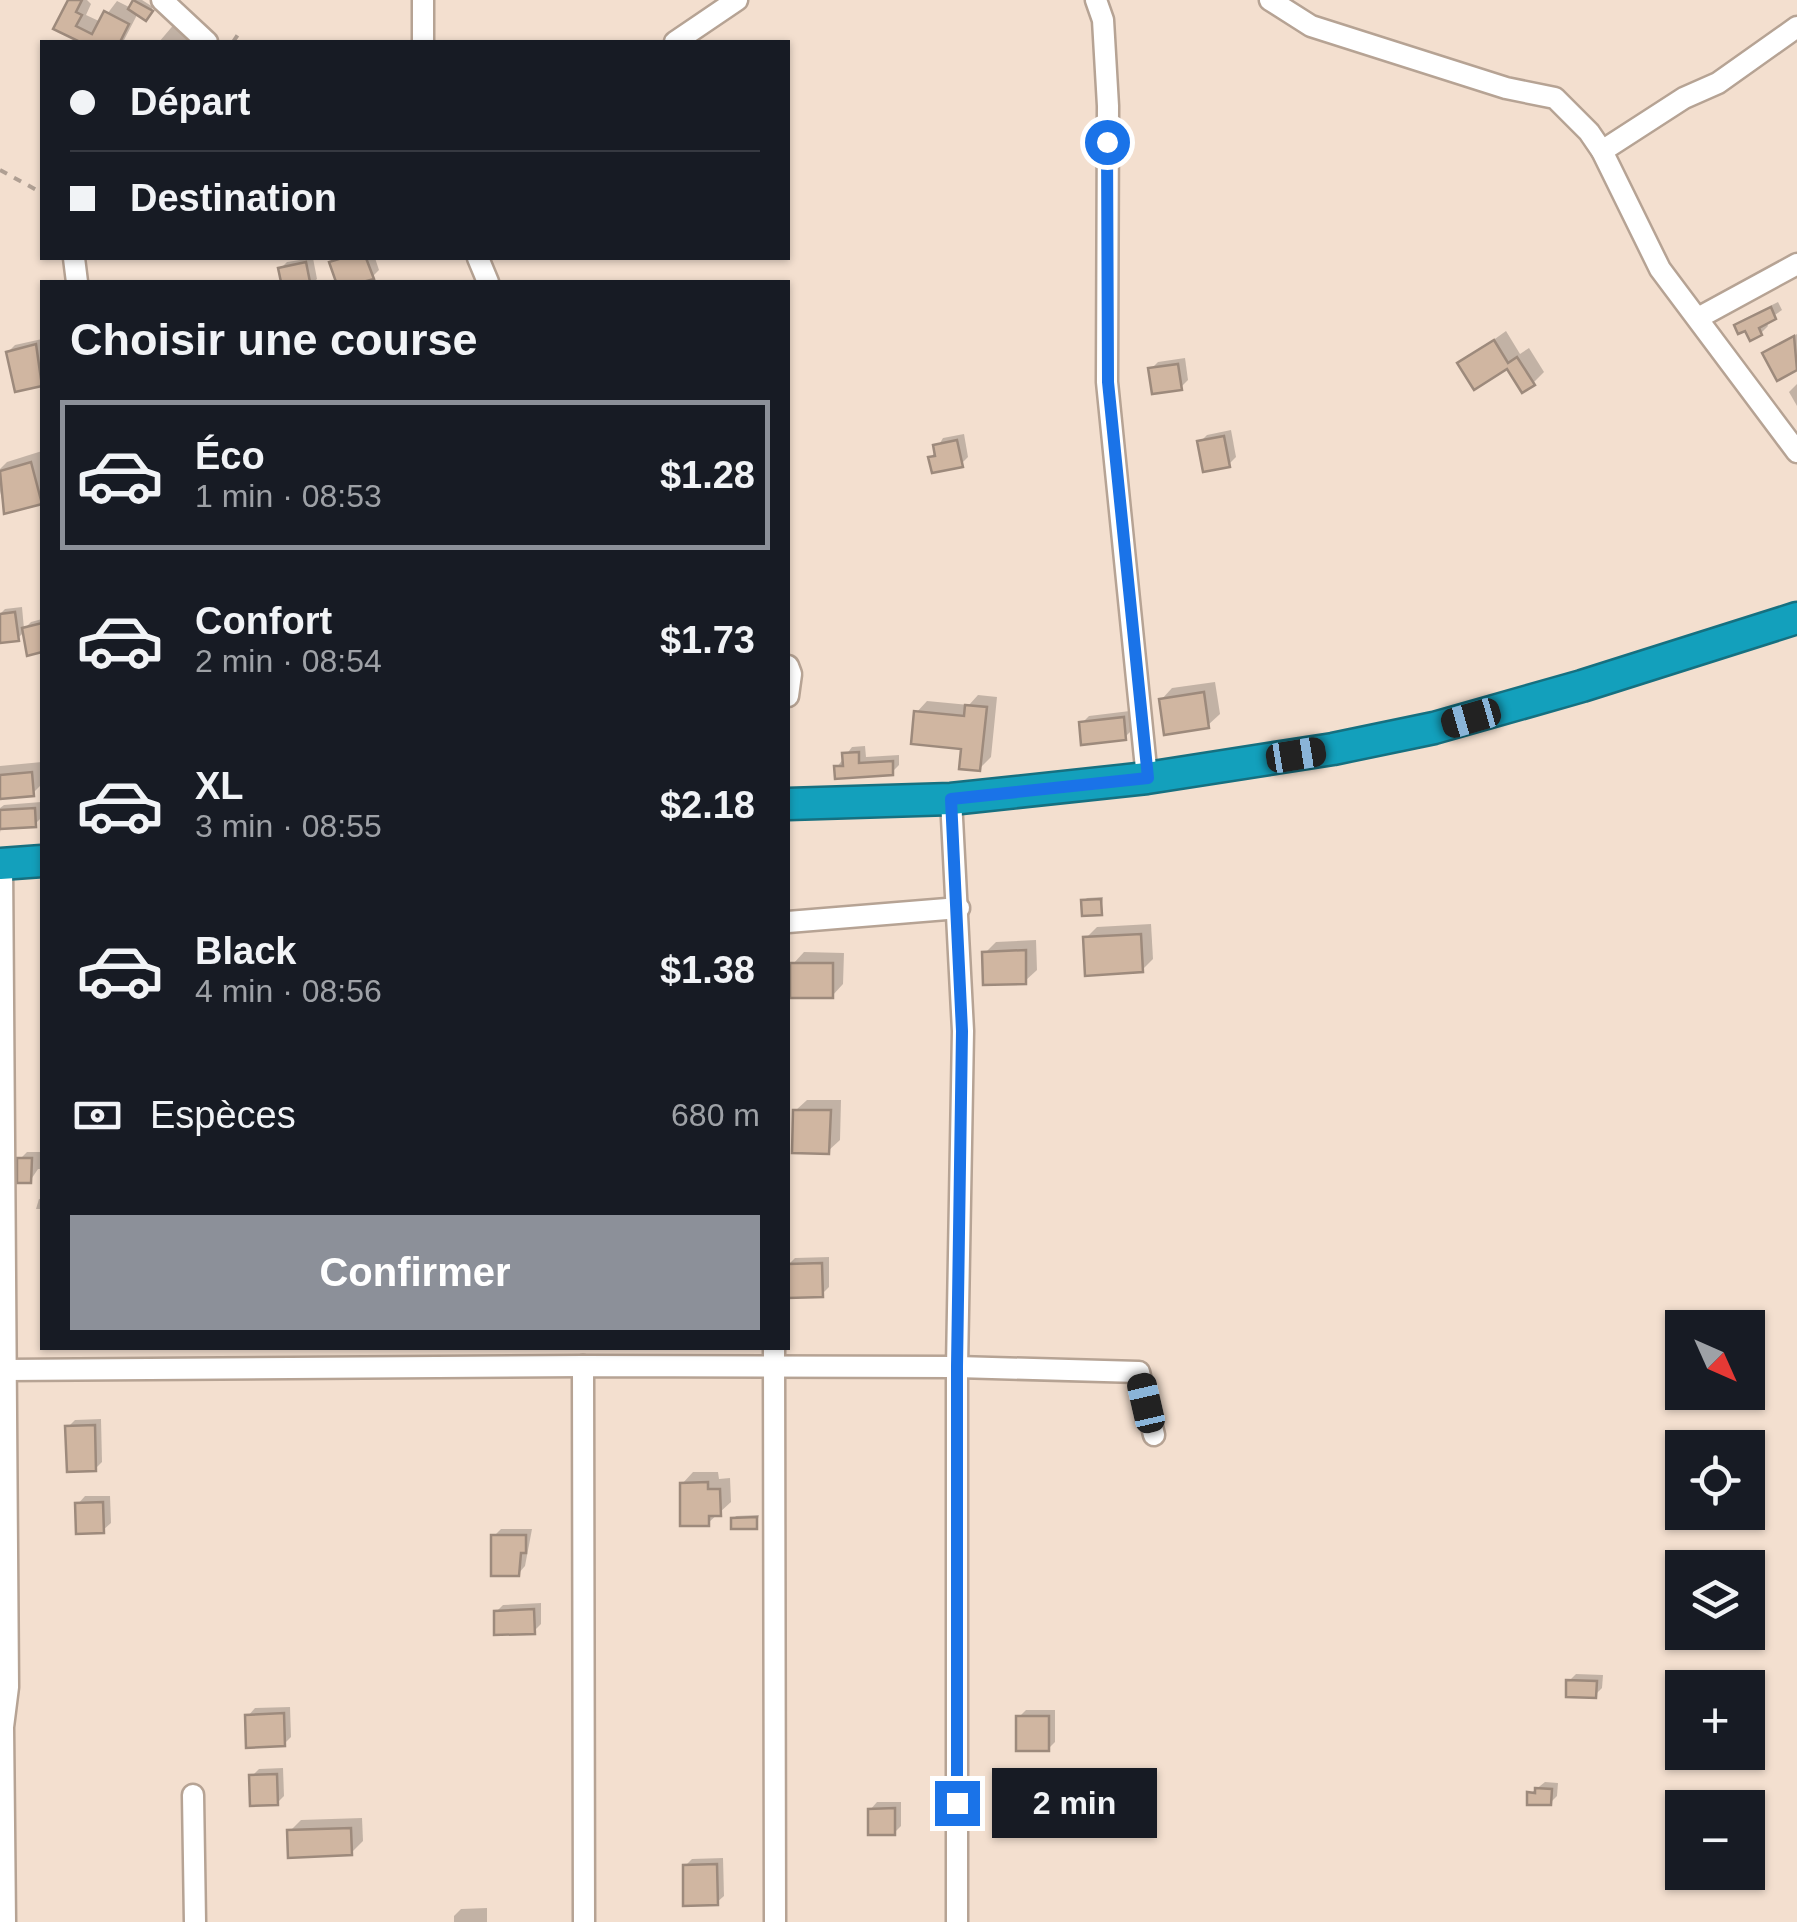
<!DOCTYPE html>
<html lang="fr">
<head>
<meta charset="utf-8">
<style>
	body { margin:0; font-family:Arial,sans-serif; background:#20242c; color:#f1f3f6; height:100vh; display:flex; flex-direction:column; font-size:38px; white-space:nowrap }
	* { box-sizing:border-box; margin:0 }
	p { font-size:32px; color:#9ea1a6 }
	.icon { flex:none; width:55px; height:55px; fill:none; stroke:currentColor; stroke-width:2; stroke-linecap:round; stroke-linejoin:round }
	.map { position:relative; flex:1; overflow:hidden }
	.sheet { position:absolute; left:40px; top:280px; width:750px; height:1070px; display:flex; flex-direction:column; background:#171b24; border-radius:0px; box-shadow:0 2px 8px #0004 }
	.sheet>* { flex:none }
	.top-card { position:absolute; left:40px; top:40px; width:750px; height:220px; border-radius:0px; box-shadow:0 2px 8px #0004; display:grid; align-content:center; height:220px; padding:0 30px; background:#171b24 }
	.needle { width:65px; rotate:135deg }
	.buttons { position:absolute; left:1665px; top:1310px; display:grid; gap:20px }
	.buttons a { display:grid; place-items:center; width:100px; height:100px; border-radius:0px; background:#171b24; box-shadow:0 2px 8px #0004; font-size:50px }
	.end { position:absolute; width:45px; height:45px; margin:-22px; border:12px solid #1a73e8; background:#fff; box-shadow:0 0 0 5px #fff }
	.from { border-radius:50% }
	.bubble { position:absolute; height:70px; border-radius:0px; background:#171b24; box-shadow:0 2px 8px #0004; font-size:32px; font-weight:600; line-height:70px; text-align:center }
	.car { position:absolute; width:30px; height:60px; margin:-30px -15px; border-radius:12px; box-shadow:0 0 8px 2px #0007; background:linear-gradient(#222 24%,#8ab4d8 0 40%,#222 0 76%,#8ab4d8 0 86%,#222 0) }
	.top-card b { display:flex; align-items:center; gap:35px; height:95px; font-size:38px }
	.top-card b+b { border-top:2px solid #363941 }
	.top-card i { width:25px; height:25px; background:#f1f3f6 }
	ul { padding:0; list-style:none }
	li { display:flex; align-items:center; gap:30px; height:150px; margin:0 20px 15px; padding:0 10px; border:5px solid transparent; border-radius:0px }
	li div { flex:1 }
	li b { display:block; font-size:38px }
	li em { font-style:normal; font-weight:600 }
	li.current { border-color:#8c9099 }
	li>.icon { width:90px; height:90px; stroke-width:1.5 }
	h2 { padding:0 30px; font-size:45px; line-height:120px }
	.pay { display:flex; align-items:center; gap:25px; height:110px; padding:0 30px; font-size:38px }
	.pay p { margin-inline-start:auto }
	.button { display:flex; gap:20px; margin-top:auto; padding:20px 30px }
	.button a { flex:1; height:115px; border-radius:0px; background:#8c9099; color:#fff; font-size:40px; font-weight:600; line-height:115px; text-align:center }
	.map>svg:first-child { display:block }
</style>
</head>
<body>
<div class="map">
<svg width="1797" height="1922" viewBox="0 0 1797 1922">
	<rect width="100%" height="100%" fill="#f3dfcf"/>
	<!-- shadow -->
	<g fill="#0003">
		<polygon points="71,0 87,0 91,4 86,15 101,22 117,1 131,8 136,0 142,0 153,7 149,15 138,13 123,42 85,42 57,28"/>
		<polygon points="176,22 195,42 159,42"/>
		<polygon points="313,258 317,279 314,282 283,282 280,269 287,262"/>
		<polygon points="337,258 375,258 379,270 372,277 355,282 339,282 332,263"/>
		<polygon points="1778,302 1782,310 1766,321 1768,326 1761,333 1737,326 1744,319"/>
		<polygon points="1506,331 1520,354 1529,348 1544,372 1533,383 1508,365 1460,364"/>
		<polygon points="1797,334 1797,367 1778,378 1765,354"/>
		<polygon points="42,339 42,383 17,389 8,352 15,345"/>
		<polygon points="1185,358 1188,380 1181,387 1151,369 1158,362"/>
		<polygon points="1797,384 1797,406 1789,392"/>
		<polygon points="1231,430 1236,457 1229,464 1200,442 1207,435"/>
		<polygon points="964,434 968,457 961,464 931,458 943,438"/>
		<polygon points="42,451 42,500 5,511 0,491 0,469 7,462"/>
		<polygon points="22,607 24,629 31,622 42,619 42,650 29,653 25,631 18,638 0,634 0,614 5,609"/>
		<polygon points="1215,682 1220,714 1208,725 1161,700 1172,688"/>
		<polygon points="978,695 997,697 991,757 980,768 964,747 916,713 927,701 969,705"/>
		<polygon points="1130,711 1132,730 1125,737 1082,723 1089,716"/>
		<polygon points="865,746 866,757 899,755 899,765 892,772 837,767 852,747"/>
		<polygon points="42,762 42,784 33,793 0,796 0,766"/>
		<polygon points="41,802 42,817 35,824 1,827 0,833 0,808 4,805"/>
		<polygon points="1103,897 1101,912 1084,901 1087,898"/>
		<polygon points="1151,924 1153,959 1142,970 1086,938 1097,927"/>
		<polygon points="1036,940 1037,970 1025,981 985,953 996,942"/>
		<polygon points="804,952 844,953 843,984 832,996 793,964"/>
		<polygon points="807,1100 841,1100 840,1140 828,1151 795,1111"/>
		<polygon points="27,1152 42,1152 42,1169 38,1169 30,1181 20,1159"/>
		<polygon points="39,1199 42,1199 42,1209 36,1209"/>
		<polygon points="829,1257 829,1287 822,1294 788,1295 788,1265 795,1258"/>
		<polygon points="101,1419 102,1462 95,1469 68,1427 75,1420"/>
		<polygon points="693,1472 718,1472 719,1479 730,1478 731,1502 708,1523 682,1484"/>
		<polygon points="85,1496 110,1496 111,1523 103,1530 78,1504"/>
		<polygon points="759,1515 756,1526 734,1519 736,1516"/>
		<polygon points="501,1529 532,1529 525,1566 518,1574 494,1536"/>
		<polygon points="541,1603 541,1624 534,1631 496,1612 503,1605"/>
		<polygon points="1576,1674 1603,1675 1602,1688 1595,1695 1569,1681"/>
		<polygon points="290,1707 291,1737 284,1744 248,1716 255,1708"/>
		<polygon points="1026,1710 1055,1710 1055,1742 1048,1749 1019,1717"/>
		<polygon points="283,1768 284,1796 277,1803 252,1776 259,1769"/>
		<polygon points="1545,1782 1558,1783 1557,1796 1550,1803 1530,1794"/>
		<polygon points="877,1802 901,1802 901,1826 894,1833 870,1810"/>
		<polygon points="362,1818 363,1841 351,1853 290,1831 301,1820"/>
		<polygon points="723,1858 724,1896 716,1903 685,1866 692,1859"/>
		<polygon points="487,1908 487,1922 454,1922 454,1916 461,1909"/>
	</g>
	<!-- building -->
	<g fill="#d0b6a1" stroke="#9d8a7c" stroke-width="2.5">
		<polygon points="68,0 82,0 76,12 82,15 76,26 92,34 104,11 129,24 120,42 80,42 53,29"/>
		<polygon points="133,0 153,11 146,21 128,9"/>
		<polygon points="342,258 366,258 374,279 363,282 336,282 329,262"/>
		<polygon points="306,262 310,282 281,282 278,268"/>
		<polygon points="1771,307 1776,319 1759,328 1762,335 1750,341 1745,331 1738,334 1734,325"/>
		<polygon points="1794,336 1797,370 1777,381 1762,353"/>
		<polygon points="1494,340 1508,363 1517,357 1535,385 1522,393 1507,369 1474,390 1457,363"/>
		<polygon points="36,344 42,386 15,392 6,352"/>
		<polygon points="1178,364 1182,390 1152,394 1148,368"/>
		<polygon points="1224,436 1230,467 1203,472 1197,441"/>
		<polygon points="957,440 963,467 932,473 928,457 935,456 933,445"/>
		<polygon points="31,462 42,504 4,514 0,471"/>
		<polygon points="15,612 19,641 0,643 0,614"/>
		<polygon points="42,623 42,652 27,656 22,628"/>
		<polygon points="1204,692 1209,728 1164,735 1159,699"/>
		<polygon points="965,705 987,707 980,771 959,769 961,749 911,744 914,711 964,716"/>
		<polygon points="1124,717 1126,740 1081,745 1079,722"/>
		<polygon points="859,752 859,763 893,761 893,775 835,779 834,766 843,766 842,753"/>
		<polygon points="32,772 34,796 0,799 0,775"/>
		<polygon points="35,808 36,827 0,829 0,810"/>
		<polygon points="1101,899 1102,915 1082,916 1081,900"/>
		<polygon points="1141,934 1143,972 1085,976 1083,937"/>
		<polygon points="1026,950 1026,984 983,985 982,952"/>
		<rect x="790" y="963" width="43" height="35"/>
		<polygon points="793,1110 831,1110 829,1154 792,1153"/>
		<polygon points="17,1158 32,1158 31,1183 17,1183"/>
		<polygon points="822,1263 823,1297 788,1298 788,1264"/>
		<polygon points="95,1425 96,1471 67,1472 65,1426"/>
		<polygon points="708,1482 708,1489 720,1489 721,1516 709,1516 709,1526 680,1526 680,1483"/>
		<polygon points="103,1502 104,1533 76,1534 75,1503"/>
		<polygon points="757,1517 757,1529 731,1529 731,1518"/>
		<polygon points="491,1535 526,1535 526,1553 521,1553 519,1576 491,1576"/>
		<polygon points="534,1609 535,1634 494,1635 494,1611"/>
		<polygon points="1566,1680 1597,1681 1596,1698 1566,1697"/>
		<polygon points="284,1713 285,1746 246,1748 245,1715"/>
		<rect x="1016" y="1716" width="33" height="35"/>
		<polygon points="277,1774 278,1805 250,1806 249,1775"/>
		<polygon points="1535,1788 1552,1789 1551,1805 1527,1805 1527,1792 1535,1793"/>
		<polygon points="895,1808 895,1835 868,1835 868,1809"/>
		<polygon points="351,1828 352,1855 288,1858 287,1830"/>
		<polygon points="717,1864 718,1905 683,1906 683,1865"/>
	</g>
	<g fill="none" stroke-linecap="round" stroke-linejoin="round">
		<!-- minor casing -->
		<g stroke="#b6a394" stroke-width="25">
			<g id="minor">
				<polyline points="162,0 207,42"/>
				<polyline points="423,0 423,42"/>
				<polyline points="1096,0 1103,20 1108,106 1107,382 1147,778"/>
				<polyline points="1270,0 1311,26 1506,88 1555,98 1589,132 1602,151 1660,269 1797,452"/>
				<polyline points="675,42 737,0"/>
				<polyline points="1602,151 1684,98 1718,83 1797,27"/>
				<polyline points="74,258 77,282"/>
				<polyline points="478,258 488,282"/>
				<polyline points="1698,318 1797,264"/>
				<polyline points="788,666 791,674 788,696"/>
				<polyline points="951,799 963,1031 957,1367 957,1922"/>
				<polyline points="2,864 8,1687 3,1727 5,1922"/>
				<polyline points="788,922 959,908"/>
				<polyline points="774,1348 775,1922"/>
				<polyline points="6,1370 583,1366"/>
				<polyline points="193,1795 195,1922"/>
				<polyline points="584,1922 583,1366 957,1367 1139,1372 1154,1435"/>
			</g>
		</g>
		<!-- highway casing -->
		<g stroke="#167080" stroke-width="35">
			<g id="highway">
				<polyline points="788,804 951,799 1147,778 1333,749 1434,728 1582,686 1797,618"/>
				<polyline points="0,864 42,861"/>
			</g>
		</g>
		<!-- path -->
		<g stroke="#af9f93" stroke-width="4" stroke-dasharray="8 8" stroke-linecap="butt">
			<polyline points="233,42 241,30"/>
			<polyline points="0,170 42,193"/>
		</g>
		<!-- minor -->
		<use href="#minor" stroke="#fff" stroke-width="20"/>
		<!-- highway -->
		<use href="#highway" stroke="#13a0bc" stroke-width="30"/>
	</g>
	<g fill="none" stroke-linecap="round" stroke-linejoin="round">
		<!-- route -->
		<polyline stroke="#1a73e8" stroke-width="12" points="957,1803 957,1367 962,1031 951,799 1148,778 1108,382 1107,142"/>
	</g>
</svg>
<div class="buttons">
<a><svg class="needle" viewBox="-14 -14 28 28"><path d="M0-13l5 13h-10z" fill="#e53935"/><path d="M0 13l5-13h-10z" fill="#9ea1a6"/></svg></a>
<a><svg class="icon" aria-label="locate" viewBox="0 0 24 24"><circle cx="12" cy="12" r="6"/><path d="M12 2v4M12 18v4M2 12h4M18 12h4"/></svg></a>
<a><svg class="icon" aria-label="layers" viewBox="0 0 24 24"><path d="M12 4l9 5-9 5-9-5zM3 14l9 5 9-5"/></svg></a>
<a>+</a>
<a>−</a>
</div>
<i class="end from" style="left:1107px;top:142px"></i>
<i class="end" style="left:957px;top:1803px"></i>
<div class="bubble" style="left:992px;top:1768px;width:165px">2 min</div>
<i class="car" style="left:1471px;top:718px;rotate:254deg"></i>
<i class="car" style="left:1296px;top:755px;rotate:81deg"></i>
<i class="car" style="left:1146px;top:1403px;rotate:347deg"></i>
<div class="top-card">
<b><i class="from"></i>Départ</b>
<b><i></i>Destination</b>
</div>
<section class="sheet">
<h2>Choisir une course</h2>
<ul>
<li class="current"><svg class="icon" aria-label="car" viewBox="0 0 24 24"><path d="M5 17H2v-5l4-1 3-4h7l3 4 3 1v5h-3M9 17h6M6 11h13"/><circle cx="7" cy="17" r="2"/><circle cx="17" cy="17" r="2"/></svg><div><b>Éco</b><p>1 min · 08:53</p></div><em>$1.28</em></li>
<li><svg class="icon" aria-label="car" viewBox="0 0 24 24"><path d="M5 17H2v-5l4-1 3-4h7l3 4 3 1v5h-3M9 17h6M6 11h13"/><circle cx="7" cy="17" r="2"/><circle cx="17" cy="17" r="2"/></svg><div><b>Confort</b><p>2 min · 08:54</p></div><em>$1.73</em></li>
<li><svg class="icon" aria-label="car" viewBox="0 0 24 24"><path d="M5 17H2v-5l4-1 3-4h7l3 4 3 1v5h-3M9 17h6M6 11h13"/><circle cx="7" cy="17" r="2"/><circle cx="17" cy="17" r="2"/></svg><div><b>XL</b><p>3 min · 08:55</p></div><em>$2.18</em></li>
<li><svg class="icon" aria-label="car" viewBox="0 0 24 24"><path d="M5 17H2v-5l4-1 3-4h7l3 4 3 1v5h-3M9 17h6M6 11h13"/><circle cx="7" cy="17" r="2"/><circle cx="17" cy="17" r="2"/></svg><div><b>Black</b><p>4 min · 08:56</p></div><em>$1.38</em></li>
</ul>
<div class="pay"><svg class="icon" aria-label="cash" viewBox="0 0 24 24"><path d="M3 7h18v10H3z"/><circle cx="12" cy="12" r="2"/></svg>Espèces<p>680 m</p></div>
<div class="button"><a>Confirmer</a></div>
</section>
</div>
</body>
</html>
